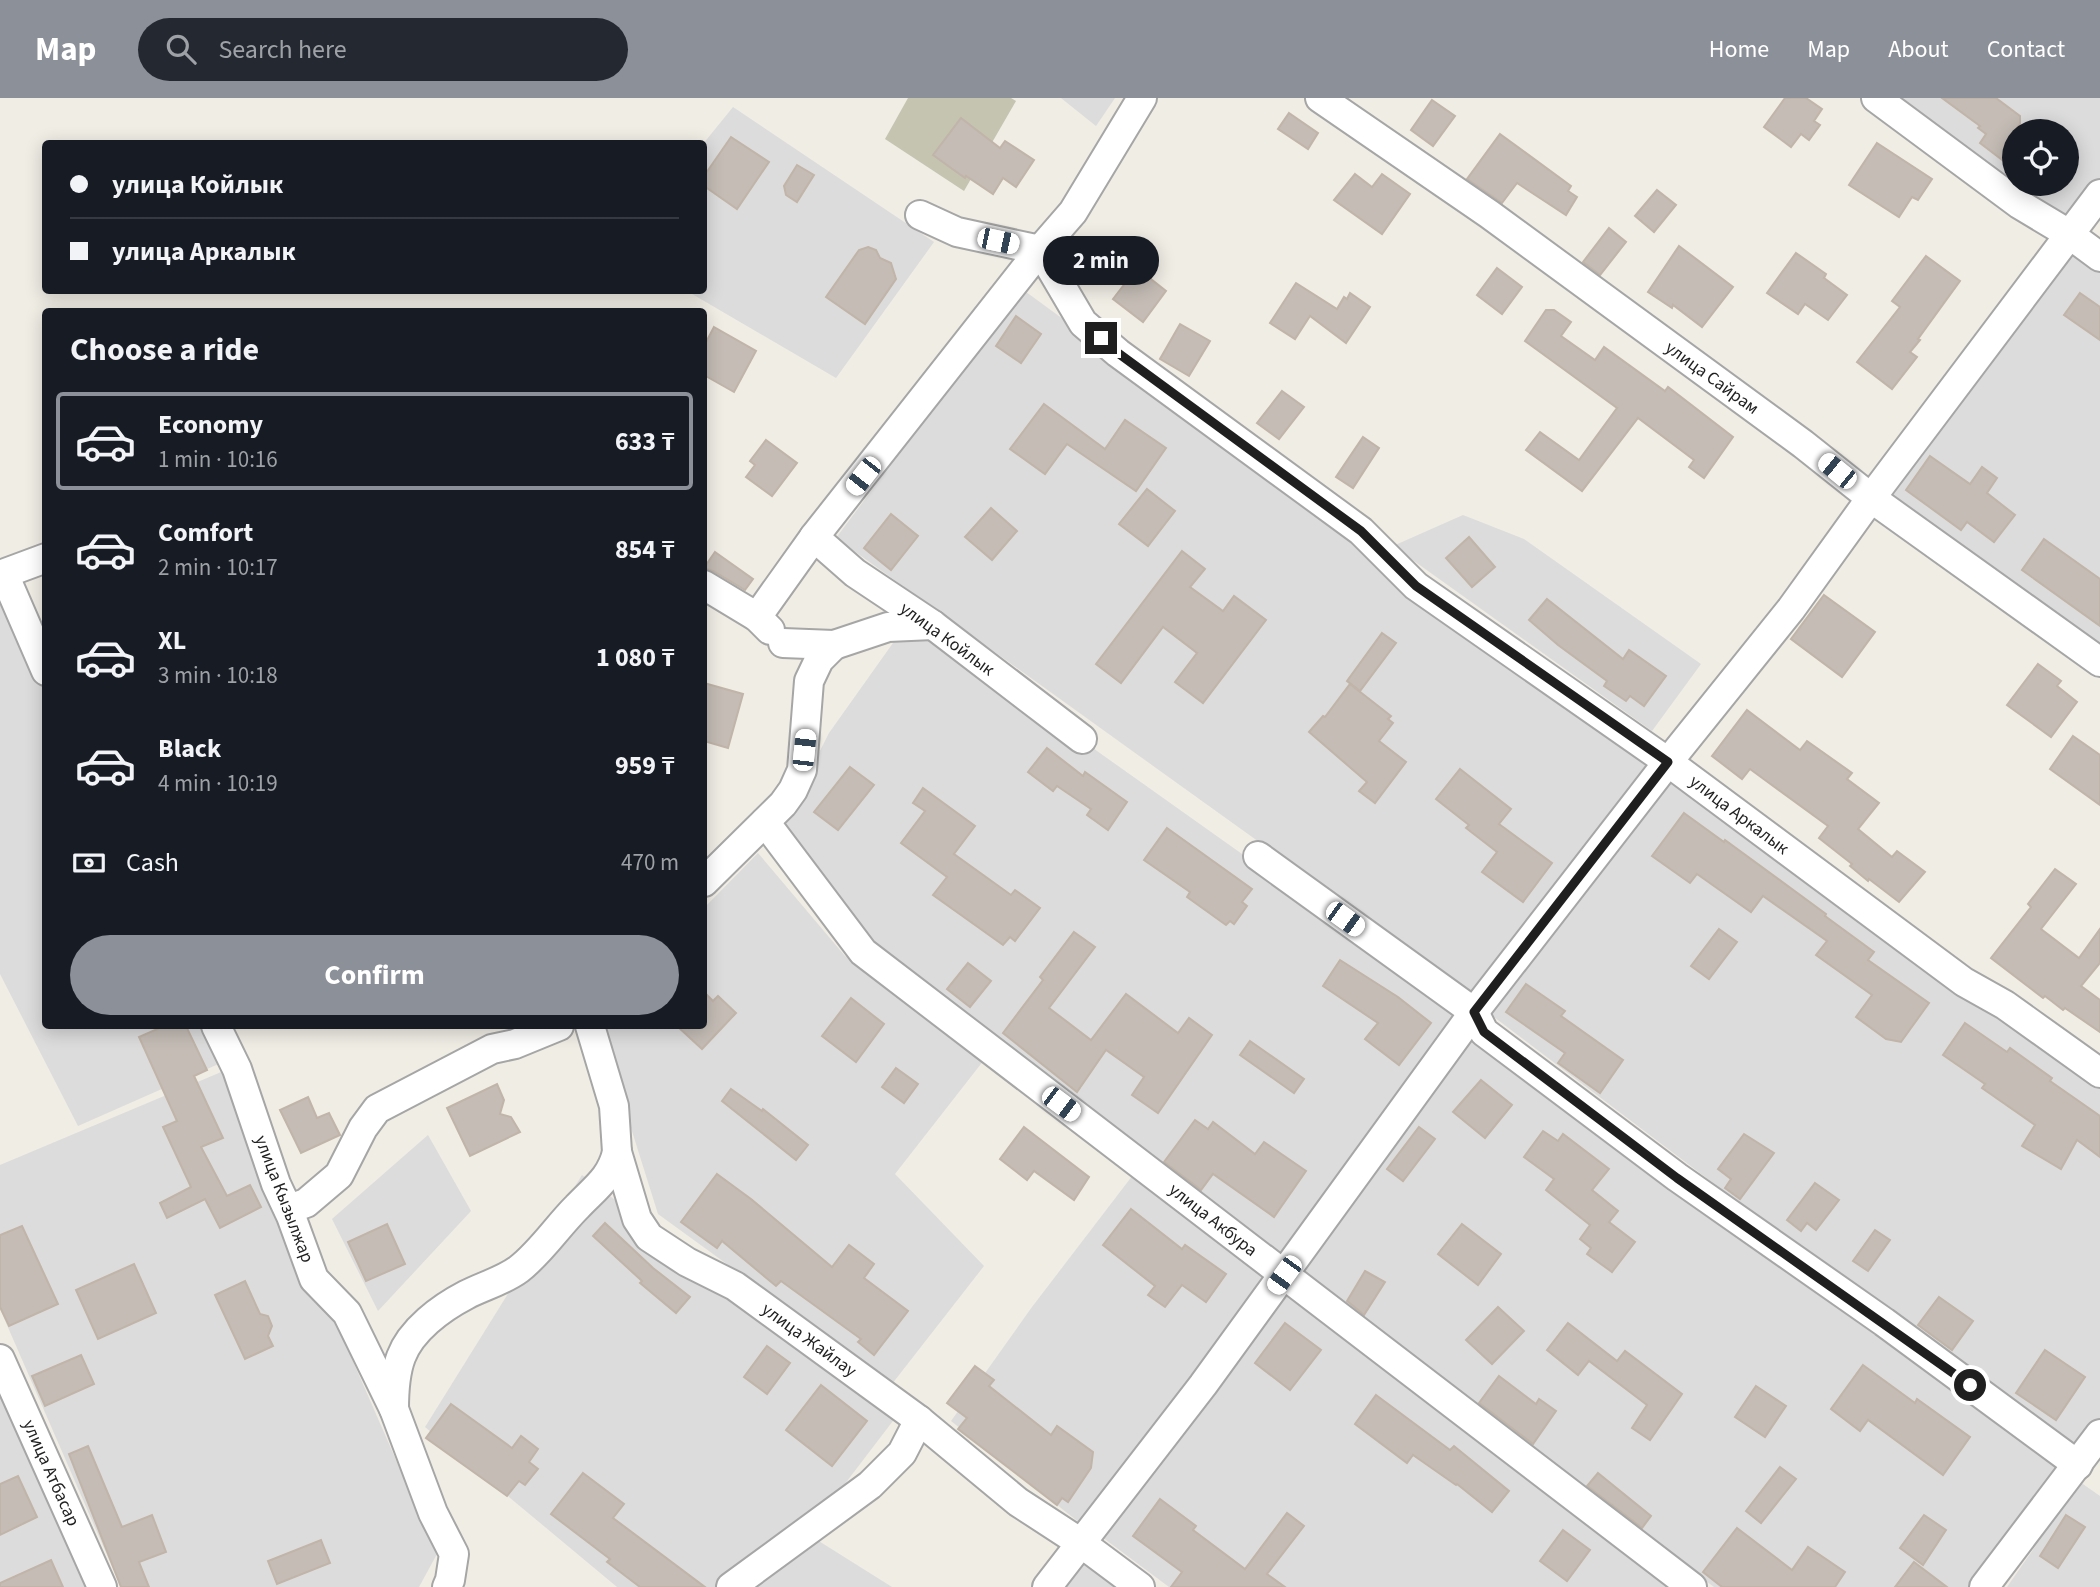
<!DOCTYPE html>
<html lang="en">
<head>
<meta charset="utf-8">
<style>
	body { margin:0; font-family:"Source Sans 3",sans-serif; background:#242831; color:#f1f3f6; height:100vh; display:flex; flex-direction:column; font-size:26px; white-space:nowrap }
	* { box-sizing:border-box; margin:0 }
	p { font-size:23px; color:#9ea1a6 }
	.icon { flex:none; width:38px; height:38px; fill:none; stroke:currentColor; stroke-width:2; stroke-linecap:round; stroke-linejoin:round }
	.map { position:relative; flex:1; overflow:hidden }
	.side { position:absolute; left:42px; top:210px; width:665px; height:721px; display:flex; flex-direction:column; background:#171b24; border-radius:7px; box-shadow:0 4px 18px #0003 }
	.side>* { flex:none }
	.guide { position:absolute; left:42px; top:42px; width:665px; height:154px; border-radius:7px; box-shadow:0 4px 18px #0003; display:grid; align-content:center; height:154px; padding:0 28px; background:#171b24 }
	.buttons { position:absolute; left:2002px; top:21px; display:grid; gap:14px }
	.buttons a { display:grid; place-items:center; width:77px; height:77px; border-radius:50%; background:#171b24; box-shadow:0 4px 18px #0003; font-size:35px }
	.end { position:absolute; width:32px; height:32px; margin:-16px; border:9px solid #1f1f1f; background:#fff; box-shadow:0 0 0 4px #fff }
	.from { border-radius:50% }
	.bubble { position:absolute; height:49px; border-radius:24px; background:#171b24; box-shadow:0 4px 18px #0003; font-size:23px; font-weight:700; line-height:49px; text-align:center }
	.car { position:absolute; width:21px; height:42px; margin:-21px -10px; border-radius:9px; box-shadow:0 0 5px 2px #0007; background:linear-gradient(#fff 24%,#345 0 40%,#fff 0 76%,#345 0 86%,#fff 0) }
	.guide b { display:flex; align-items:center; gap:24px; height:66px; font-size:26px }
	.guide b+b { border-top:2px solid #363941 }
	.guide i { width:18px; height:18px; background:#f1f3f6 }
	ul { padding:0; list-style:none }
	li { display:flex; align-items:center; gap:21px; height:98px; margin:0 14px 10px; padding:0 14px; border:4px solid transparent; border-radius:7px }
	li div { flex:1 }
	li b { display:block; font-size:26px }
	li em { font-style:normal; font-weight:700 }
	li.selected { border-color:#8c9099 }
	li>.icon { width:63px; height:63px; stroke-width:1.5 }
	h2 { padding:0 28px; font-size:32px; line-height:84px }
	.pay { display:flex; align-items:center; gap:18px; height:77px; padding:0 28px; font-size:26px }
	.pay p { margin-inline-start:auto }
	.action { display:flex; gap:14px; margin-top:auto; padding:14px 28px }
	.action a { flex:1; height:80px; border-radius:42px; background:#8c9099; color:#fff; font-size:28px; font-weight:700; line-height:80px; text-align:center }
	header { display:flex; align-items:center; gap:42px; box-sizing:border-box; height:98px; padding:0 35px; background:#8c9099; color:#fff }
	header strong { font-size:33px }
	nav { display:flex; gap:38px; margin-inline-start:auto; font-size:24px }
	.search { width:490px; height:63px; background:#242831; display:flex; align-items:center; gap:18px; box-sizing:border-box; padding:0 24px; border-radius:38px; color:#9ea1a6; font-size:26px }
	.map>svg:first-child { display:block }
</style>
</head>
<body>
<header>
<strong>Map</strong>
<div class="search"><svg class="icon" aria-label="search" viewBox="0 0 24 24"><circle cx="10" cy="10" r="6"/><path d="M15 15l6 6"/></svg>Search here</div>
<nav><a>Home</a><a>Map</a><a>About</a><a>Contact</a></nav>
</header>
<div class="map">
<svg width="2100" height="1489" viewBox="0 0 2100 1489">
	<rect width="100%" height="100%" fill="#f0ede5"/>
	<!-- residential -->
	<g fill="#dddcdc">
		<polygon points="1061,0 1115,0 1096,28"/>
		<polygon points="1902,0 2100,0 2100,81 2065,123 2016,86 2067,86 2067,33 2014,33 2014,85"/>
		<polygon points="733,9 934,144 836,280 687,193 704,192 703,46"/>
		<polygon points="2071,146 2100,168 2100,547 1887,394"/>
		<polygon points="1022,191 1668,664 1483,905 836,440"/>
		<polygon points="1463,417 1524,441 1701,566 1652,633 1393,448"/>
		<polygon points="0,487 45,577 46,928 206,928 223,964 78,1028 0,876"/>
		<polygon points="915,514 1097,653 1473,920 1284,1167 869,848 776,740 829,635"/>
		<polygon points="1677,671 2100,981 2100,1333 2080,1363 1490,916"/>
		<polygon points="758,755 845,858 984,962 895,1076 984,1168 892,1286 658,1116 599,928 704,928 704,810"/>
		<polygon points="1484,927 2070,1374 1989,1489 1714,1489 1295,1177"/>
		<polygon points="226,972 437,1456 419,1489 121,1489 0,1211 0,1067"/>
		<polygon points="428,1037 471,1113 378,1213 332,1121"/>
		<polygon points="1136,1073 1276,1179 1085,1429 951,1323 1032,1209"/>
		<polygon points="582,1077 899,1315 828,1408 721,1489 617,1489 425,1329"/>
		<polygon points="1287,1188 1689,1489 1169,1489 1098,1436"/>
		<polygon points="0,1256 105,1489 0,1489"/>
		<polygon points="2080,1384 2100,1398 2100,1489 2007,1489"/>
		<polygon points="814,1440 892,1489 747,1489"/>
		<polygon points="1088,1449 1141,1489 1058,1489"/>
	</g>
	<!-- construction -->
	<polygon fill="#c4c4b1" points="908,0 1011,0 1016,3 964,93 885,41"/>
	<!-- building -->
	<g fill="#c4bcb5" stroke="#c1b4a8" stroke-width="2">
		<polygon points="1785,0 1806,0 1822,11 1814,23 1820,27 1809,42 1801,36 1791,49 1764,29"/>
		<polygon points="1942,0 1996,0 2020,18 2020,26 2014,33 2014,71 1980,45 1986,36 1978,30 1980,28"/>
		<polygon points="1432,2 1455,18 1433,48 1411,32"/>
		<polygon points="1289,15 1318,35 1308,51 1278,31"/>
		<polygon points="961,20 1000,50 1005,43 1034,62 1016,89 1003,80 993,96 966,78 965,80 933,57"/>
		<polygon points="1500,36 1571,88 1568,93 1577,99 1566,117 1517,85 1502,105 1467,81"/>
		<polygon points="731,39 769,64 737,111 704,88 704,78"/>
		<polygon points="1877,45 1932,81 1918,102 1912,99 1899,119 1849,87"/>
		<polygon points="797,67 814,77 797,104 786,97 784,88"/>
		<polygon points="1355,76 1372,89 1382,76 1410,96 1382,136 1334,102"/>
		<polygon points="1657,92 1676,107 1654,134 1635,118"/>
		<polygon points="1609,130 1626,144 1600,177 1583,164"/>
		<polygon points="1679,148 1733,189 1702,229 1673,207 1672,210 1648,194"/>
		<polygon points="868,149 876,152 880,160 891,165 896,181 865,226 826,199 859,152"/>
		<polygon points="1796,155 1826,176 1824,180 1847,197 1828,222 1805,206 1798,216 1767,195"/>
		<polygon points="1926,158 1960,183 1918,241 1920,242 1910,254 1917,259 1892,291 1857,264 1900,209 1892,203"/>
		<polygon points="1137,170 1166,193 1143,224 1113,201"/>
		<polygon points="1497,170 1522,189 1502,216 1477,197"/>
		<polygon points="1296,185 1337,211 1344,199 1347,201 1350,195 1370,209 1346,245 1310,218 1295,241 1270,225"/>
		<polygon points="2080,195 2100,209 2100,242 2064,217"/>
		<polygon points="1546,212 1554,212 1571,224 1561,238 1595,262 1604,249 1665,293 1668,289 1733,339 1704,380 1689,369 1694,362 1638,320 1582,393 1526,352 1540,334 1579,362 1617,310 1525,243"/>
		<polygon points="1016,218 1041,236 1021,265 996,248"/>
		<polygon points="1180,226 1210,243 1189,278 1160,261"/>
		<polygon points="714,229 756,253 734,294 704,277 704,248"/>
		<polygon points="1282,293 1304,309 1279,341 1257,325"/>
		<polygon points="1044,306 1105,351 1125,322 1166,350 1136,393 1067,346 1045,376 1010,351"/>
		<polygon points="1363,339 1379,350 1353,390 1336,379"/>
		<polygon points="766,342 797,365 772,398 746,379 755,367 750,363"/>
		<polygon points="1930,358 1970,386 1982,369 1997,380 1987,395 2015,417 1994,444 1967,424 1961,432 1906,392"/>
		<polygon points="1147,391 1175,413 1148,448 1119,426"/>
		<polygon points="991,410 1017,433 992,462 965,439"/>
		<polygon points="891,416 918,438 891,472 864,450"/>
		<polygon points="1469,439 1495,469 1472,489 1446,460"/>
		<polygon points="2044,441 2100,481 2100,528 2022,472"/>
		<polygon points="1182,453 1205,471 1190,489 1223,513 1234,498 1266,522 1203,605 1175,584 1197,555 1163,529 1121,585 1096,566"/>
		<polygon points="715,454 753,481 745,492 713,473 704,470"/>
		<polygon points="1824,497 1875,534 1842,579 1791,541"/>
		<polygon points="1547,501 1623,561 1629,552 1666,578 1644,608 1630,598 1626,603 1604,588 1607,583 1558,547 1529,522"/>
		<polygon points="1382,535 1396,545 1360,593 1347,583"/>
		<polygon points="2038,566 2061,583 2057,588 2077,604 2051,639 2007,607"/>
		<polygon points="704,585 743,596 728,650 704,643"/>
		<polygon points="1350,586 1391,618 1388,621 1393,625 1379,643 1406,664 1375,705 1359,693 1367,684 1309,634 1323,618 1325,619"/>
		<polygon points="1747,612 1800,652 1807,643 1852,675 1847,681 1879,705 1858,731 1892,759 1897,753 1925,774 1899,804 1869,781 1868,783 1850,768 1852,766 1819,740 1828,728 1750,671 1742,681 1712,658"/>
		<polygon points="2073,638 2100,657 2100,707 2050,671"/>
		<polygon points="1047,650 1083,678 1085,674 1127,704 1108,732 1087,717 1091,711 1057,688 1053,693 1028,674"/>
		<polygon points="850,669 874,687 838,732 814,714"/>
		<polygon points="1460,671 1511,711 1499,726 1552,765 1523,804 1482,774 1497,754 1466,730 1469,727 1436,701"/>
		<polygon points="923,690 975,728 954,756 1011,797 1015,792 1040,810 1015,843 1010,839 1003,847 933,797 947,779 901,745 925,713 913,705"/>
		<polygon points="1684,715 1724,744 1725,742 1826,816 1825,818 1874,854 1868,862 1929,905 1901,944 1886,941 1856,919 1872,897 1816,857 1827,843 1763,798 1751,814 1697,776 1690,785 1652,758"/>
		<polygon points="1167,730 1252,791 1242,804 1247,808 1234,826 1230,823 1226,827 1187,799 1190,794 1144,762"/>
		<polygon points="2055,771 2076,786 2041,831 2079,860 2100,831 2100,865 2081,888 2100,902 2100,934 2065,910 2063,912 2045,898 2043,900 1991,860 2031,809 2028,806"/>
		<polygon points="1719,831 1737,844 1709,881 1691,868"/>
		<polygon points="1074,834 1095,849 1049,910 1091,942 1126,896 1178,935 1189,920 1212,937 1158,1015 1132,997 1144,979 1106,952 1077,994 1003,935 1043,882 1040,879"/>
		<polygon points="1340,862 1398,899 1431,925 1399,967 1365,941 1378,925 1323,888"/>
		<polygon points="968,865 991,883 970,909 947,891"/>
		<polygon points="1526,886 1565,913 1561,918 1623,962 1600,995 1558,965 1565,955 1506,914"/>
		<polygon points="704,894 713,903 718,898 736,915 702,951 677,928 704,928"/>
		<polygon points="851,900 884,926 856,964 822,938"/>
		<polygon points="1965,925 2007,954 2010,950 2052,980 2050,983 2100,1018 2100,1059 2077,1042 2061,1071 2022,1048 2035,1027 1982,990 1985,986 1943,957"/>
		<polygon points="164,928 186,928 207,972 194,978 223,1040 201,1049 227,1098 250,1087 261,1109 220,1130 205,1101 167,1120 160,1105 191,1089 163,1029 177,1023 139,939"/>
		<polygon points="1250,943 1304,981 1294,995 1240,957"/>
		<polygon points="896,970 918,986 904,1005 882,989"/>
		<polygon points="1481,982 1512,1007 1485,1040 1453,1014"/>
		<polygon points="497,986 504,1002 500,1016 511,1019 520,1034 470,1058 447,1010"/>
		<polygon points="731,991 762,1013 763,1011 808,1047 796,1062 722,1003"/>
		<polygon points="308,999 317,1020 329,1015 340,1037 301,1055 280,1012"/>
		<polygon points="1195,1022 1208,1031 1213,1024 1255,1056 1264,1044 1306,1073 1274,1119 1213,1076 1201,1092 1164,1064"/>
		<polygon points="1024,1029 1089,1079 1074,1102 1034,1073 1027,1082 1000,1061"/>
		<polygon points="1419,1029 1435,1041 1403,1083 1387,1071"/>
		<polygon points="1543,1033 1558,1043 1563,1036 1609,1071 1592,1092 1618,1113 1609,1124 1635,1144 1612,1174 1587,1156 1591,1150 1580,1141 1590,1127 1546,1092 1554,1081 1524,1059"/>
		<polygon points="1744,1036 1774,1055 1740,1101 1725,1090 1731,1081 1718,1071"/>
		<polygon points="717,1076 751,1101 832,1169 849,1147 874,1166 864,1180 908,1213 874,1257 858,1244 861,1241 781,1183 776,1188 722,1143 717,1150 681,1124"/>
		<polygon points="1815,1085 1839,1102 1816,1132 1807,1125 1801,1133 1787,1122"/>
		<polygon points="1131,1111 1182,1151 1185,1147 1226,1176 1206,1204 1182,1187 1165,1209 1148,1197 1155,1188 1103,1147"/>
		<polygon points="605,1125 653,1170 690,1199 676,1215 640,1185 642,1183 593,1138"/>
		<polygon points="387,1126 405,1166 366,1183 348,1144"/>
		<polygon points="1462,1126 1501,1156 1478,1187 1438,1156"/>
		<polygon points="22,1128 58,1206 9,1228 0,1209 0,1137"/>
		<polygon points="1875,1132 1890,1142 1868,1173 1853,1163"/>
		<polygon points="134,1166 156,1215 98,1241 76,1192"/>
		<polygon points="1365,1173 1385,1184 1364,1217 1347,1203"/>
		<polygon points="245,1183 260,1216 268,1218 272,1228 268,1238 273,1248 245,1261 215,1197"/>
		<polygon points="1939,1199 1973,1223 1952,1252 1918,1227"/>
		<polygon points="1498,1209 1524,1233 1492,1266 1466,1242"/>
		<polygon points="1285,1225 1321,1252 1290,1292 1255,1265"/>
		<polygon points="1568,1225 1617,1263 1625,1253 1682,1296 1650,1342 1632,1330 1647,1307 1589,1263 1578,1277 1547,1252"/>
		<polygon points="767,1248 790,1265 767,1296 744,1279"/>
		<polygon points="2045,1252 2085,1279 2056,1322 2016,1295"/>
		<polygon points="81,1257 94,1286 45,1308 32,1278"/>
		<polygon points="1863,1267 1915,1305 1917,1301 1970,1339 1943,1377 1868,1322 1860,1333 1831,1311"/>
		<polygon points="975,1268 994,1282 989,1288 1051,1337 1057,1328 1093,1354 1091,1370 1068,1404 1062,1400 1057,1407 958,1331 967,1320 947,1305"/>
		<polygon points="1499,1278 1536,1306 1539,1301 1556,1313 1533,1346 1479,1305"/>
		<polygon points="821,1287 867,1323 832,1368 786,1332"/>
		<polygon points="1756,1288 1786,1308 1765,1339 1735,1319"/>
		<polygon points="1376,1297 1450,1352 1454,1348 1509,1393 1492,1414 1457,1386 1456,1387 1413,1357 1407,1365 1355,1326"/>
		<polygon points="451,1306 512,1350 521,1338 538,1351 529,1364 538,1371 525,1387 519,1383 507,1398 426,1340"/>
		<polygon points="88,1348 122,1429 152,1417 166,1454 139,1464 149,1489 121,1489 69,1356"/>
		<polygon points="1780,1369 1796,1381 1761,1425 1746,1413"/>
		<polygon points="583,1375 624,1406 613,1420 705,1489 640,1489 607,1464 610,1461 551,1416"/>
		<polygon points="1598,1375 1651,1418 1642,1430 1587,1388"/>
		<polygon points="18,1378 37,1419 0,1437 0,1386"/>
		<polygon points="1160,1401 1196,1428 1193,1432 1245,1471 1287,1415 1304,1428 1267,1476 1285,1489 1171,1489 1182,1474 1133,1438"/>
		<polygon points="1924,1417 1946,1432 1923,1467 1900,1450"/>
		<polygon points="2066,1417 2085,1429 2058,1470 2040,1458"/>
		<polygon points="1737,1430 1792,1472 1808,1449 1845,1474 1835,1489 1722,1489 1703,1474"/>
		<polygon points="1563,1432 1590,1452 1567,1483 1540,1463"/>
		<polygon points="321,1442 330,1465 277,1486 268,1463"/>
		<polygon points="51,1462 63,1489 0,1489 0,1485"/>
		<polygon points="1914,1464 1947,1489 1895,1489"/>
	</g>
	<g fill="none" stroke-linecap="round" stroke-linejoin="round">
		<!-- minor casing -->
		<g stroke="#a6a6a6" stroke-width="32">
			<g id="minor">
				<polyline points="1320,0 1489,116 1803,346 1871,400 2100,564"/>
				<polyline points="1876,0 2019,106 2069,136 2100,159"/>
				<polyline points="920,117 957,134 1040,152 1083,225 1118,255 1361,433 1416,488 1668,664 1964,884 2005,907 2100,975"/>
				<polyline points="814,439 855,475 933,527 1082,641"/>
				<polyline points="4,476 46,573"/>
				<polyline points="0,477 46,460"/>
				<polyline points="704,487 757,519 770,532"/>
				<polyline points="757,519 814,439 1040,152 1073,114 1142,0"/>
				<polyline points="783,545 834,547 888,529 933,527"/>
				<polyline points="765,724 863,854 1692,1489"/>
				<polyline points="1258,758 1474,914 1484,934 1677,1079 1884,1224 2078,1367"/>
				<polyline points="704,784 783,706 793,692 802,672 809,583 819,562 834,547"/>
				<polyline points="216,928 237,971 276,1086 291,1118 314,1181 347,1215 394,1311 433,1415 454,1456 450,1482 447,1489"/>
				<polyline points="590,928 614,1008 617,1054 637,1121 649,1139 687,1164 735,1188 919,1322 1018,1404 1081,1445 1140,1489"/>
				<polyline points="289,1111 306,1105 339,1077 363,1030 377,1011 492,951 515,946 559,928"/>
				<polyline points="0,1261 102,1489"/>
				<path d="M394,1311C394,1294 395,1275 401,1259C411,1232 441,1210 466,1197C483,1188 503,1183 519,1171C541,1154 557,1129 577,1109C595,1090 611,1080 617,1054"/>
				<polyline points="731,1489 870,1387 902,1355 919,1322"/>
				<polyline points="1047,1489 1203,1287 1474,914 1668,664 1791,511 1871,400 2100,96"/>
				<polyline points="1984,1489 2100,1336"/>
			</g>
		</g>
		<!-- minor -->
		<use href="#minor" stroke="#fff" stroke-width="28"/>
	</g>
	<g fill="none" stroke-linecap="round" stroke-linejoin="round">
		<!-- route -->
		<polyline stroke="#1f1f1f" stroke-width="9" points="1101,240 1118,255 1361,433 1416,488 1668,664 1474,914 1484,934 1677,1080 1970,1287"/>
	</g>
	<g text-anchor="middle" dominant-baseline="central" stroke-width="5" stroke-linejoin="round" paint-order="stroke">
		<!-- street labels -->
		<g font-size="18" fill="#1f1f1f" stroke="#fff">
			<text transform="translate(1712 280) rotate(36)">улица Сайрам</text>
			<text transform="translate(947 541) rotate(36)">улица Койлык</text>
			<text transform="translate(1739 717) rotate(37)">улица Аркалык</text>
			<text transform="translate(284 1101) rotate(69)">улица Кызылжар</text>
			<text transform="translate(1213 1122) rotate(38)">улица Акбура</text>
			<text transform="translate(809 1242) rotate(36)">улица Жайлау</text>
			<text transform="translate(51 1375) rotate(66)">улица Атбасар</text>
		</g>
	</g>
</svg>
<div class="buttons">
<a><svg class="icon" aria-label="locate" viewBox="0 0 24 24"><circle cx="12" cy="12" r="6"/><path d="M12 2v4M12 18v4M2 12h4M18 12h4"/></svg></a>
</div>
<i class="end from" style="left:1970px;top:1287px"></i>
<i class="end" style="left:1101px;top:240px"></i>
<div class="bubble" style="left:1043px;top:138px;width:116px">2 min</div>
<i class="car" style="left:998px;top:143px;rotate:102deg"></i>
<i class="car" style="left:1837px;top:373px;rotate:309deg"></i>
<i class="car" style="left:863px;top:378px;rotate:218deg"></i>
<i class="car" style="left:804px;top:652px;rotate:6deg"></i>
<i class="car" style="left:1345px;top:821px;rotate:126deg"></i>
<i class="car" style="left:1061px;top:1006px;rotate:127deg"></i>
<i class="car" style="left:1284px;top:1177px;rotate:216deg"></i>
<div class="guide">
<b><i class="from"></i>улица Койлык</b>
<b><i></i>улица Аркалык</b>
</div>
<section class="side">
<h2>Choose a ride</h2>
<ul>
<li class="selected"><svg class="icon" aria-label="car" viewBox="0 0 24 24"><path d="M5 17H2v-5l4-1 3-4h7l3 4 3 1v5h-3M9 17h6M6 11h13"/><circle cx="7" cy="17" r="2"/><circle cx="17" cy="17" r="2"/></svg><div><b>Economy</b><p>1 min · 10:16</p></div><em>633 ₸</em></li>
<li><svg class="icon" aria-label="car" viewBox="0 0 24 24"><path d="M5 17H2v-5l4-1 3-4h7l3 4 3 1v5h-3M9 17h6M6 11h13"/><circle cx="7" cy="17" r="2"/><circle cx="17" cy="17" r="2"/></svg><div><b>Comfort</b><p>2 min · 10:17</p></div><em>854 ₸</em></li>
<li><svg class="icon" aria-label="car" viewBox="0 0 24 24"><path d="M5 17H2v-5l4-1 3-4h7l3 4 3 1v5h-3M9 17h6M6 11h13"/><circle cx="7" cy="17" r="2"/><circle cx="17" cy="17" r="2"/></svg><div><b>XL</b><p>3 min · 10:18</p></div><em>1 080 ₸</em></li>
<li><svg class="icon" aria-label="car" viewBox="0 0 24 24"><path d="M5 17H2v-5l4-1 3-4h7l3 4 3 1v5h-3M9 17h6M6 11h13"/><circle cx="7" cy="17" r="2"/><circle cx="17" cy="17" r="2"/></svg><div><b>Black</b><p>4 min · 10:19</p></div><em>959 ₸</em></li>
</ul>
<div class="pay"><svg class="icon" aria-label="cash" viewBox="0 0 24 24"><path d="M3 7h18v10H3z"/><circle cx="12" cy="12" r="2"/></svg>Cash<p>470 m</p></div>
<div class="action"><a>Confirm</a></div>
</section>
</div>
</body>
</html>
